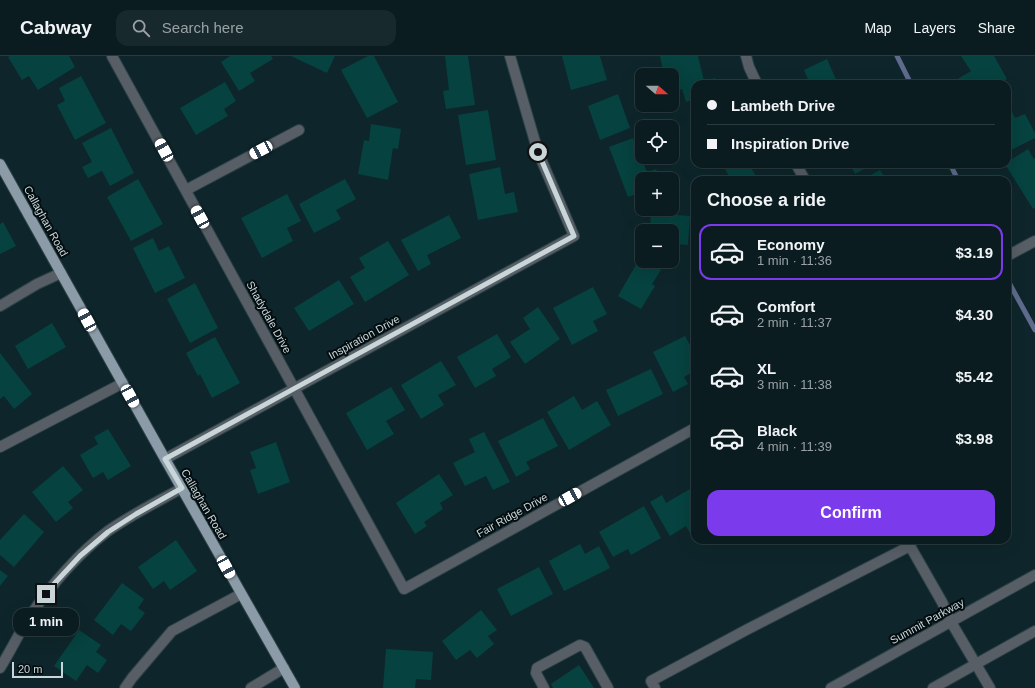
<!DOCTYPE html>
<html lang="en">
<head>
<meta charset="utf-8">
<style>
	body { margin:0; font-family:Helvetica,sans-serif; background:#18292d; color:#f1f3f6; height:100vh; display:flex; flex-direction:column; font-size:15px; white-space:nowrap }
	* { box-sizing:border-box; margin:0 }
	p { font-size:13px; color:#99a1a5 }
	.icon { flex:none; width:22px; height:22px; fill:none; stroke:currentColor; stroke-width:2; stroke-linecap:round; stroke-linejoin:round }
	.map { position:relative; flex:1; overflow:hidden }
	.details { position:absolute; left:691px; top:120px; width:320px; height:368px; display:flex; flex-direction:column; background:#0a1c20; border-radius:12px; box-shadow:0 4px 16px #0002,0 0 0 1px #2a3a3e }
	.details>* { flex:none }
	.hud { position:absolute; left:691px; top:24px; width:320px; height:88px; border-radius:12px; box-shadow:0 4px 16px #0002,0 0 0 1px #2a3a3e; display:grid; align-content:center; height:88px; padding:0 16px; background:#0a1c20 }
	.needle { width:26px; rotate:110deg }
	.fabs { position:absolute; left:635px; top:12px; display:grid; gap:8px }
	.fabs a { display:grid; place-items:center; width:44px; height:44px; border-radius:8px; background:#0a1c20; box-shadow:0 4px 16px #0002,0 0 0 1px #2a3a3e; font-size:20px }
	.scale { position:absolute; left:12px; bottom:10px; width:51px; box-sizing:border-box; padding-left:4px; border:2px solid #c8d6da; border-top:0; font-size:11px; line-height:14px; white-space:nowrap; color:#c8d6da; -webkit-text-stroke:3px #040d10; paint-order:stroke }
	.end { position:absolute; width:18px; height:18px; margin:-9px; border:5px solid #c8d6da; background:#111; box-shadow:0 0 0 2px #111 }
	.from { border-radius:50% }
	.bubble { position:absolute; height:28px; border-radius:12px; background:#0a1c20; box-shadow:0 4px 16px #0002,0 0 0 1px #2a3a3e; font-size:13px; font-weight:700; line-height:28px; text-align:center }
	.car { position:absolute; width:12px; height:24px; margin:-12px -6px; border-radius:5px; box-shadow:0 0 3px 1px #0007; background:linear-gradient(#fff 24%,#345 0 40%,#fff 0 76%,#345 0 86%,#fff 0) }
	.hud b { display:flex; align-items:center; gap:14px; height:38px; font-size:15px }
	.hud b+b { border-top:1px solid #2a3a3e }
	.hud i { width:10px; height:10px; background:#f1f3f6 }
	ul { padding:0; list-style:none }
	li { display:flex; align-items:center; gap:12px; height:56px; margin:0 8px 6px; padding:0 8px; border:2px solid transparent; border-radius:12px }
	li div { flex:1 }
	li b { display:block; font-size:15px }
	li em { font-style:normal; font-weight:700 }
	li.current { border-color:#7c3aed }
	li>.icon { width:36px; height:36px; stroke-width:1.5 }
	h2 { padding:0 16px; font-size:18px; line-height:48px }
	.cta { display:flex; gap:8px; margin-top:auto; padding:8px 16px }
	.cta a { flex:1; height:46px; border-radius:12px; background:#7c3aed; color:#fff; font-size:16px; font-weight:700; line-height:46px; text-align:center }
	header { display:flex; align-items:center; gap:24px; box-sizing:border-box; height:56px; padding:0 20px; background:#0a1c20; border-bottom:1px solid #2a3a3e }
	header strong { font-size:19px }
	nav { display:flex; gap:22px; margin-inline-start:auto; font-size:14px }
	.search { width:280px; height:36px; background:#18292d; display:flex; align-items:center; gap:10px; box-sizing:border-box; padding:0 14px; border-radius:12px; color:#99a1a5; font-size:15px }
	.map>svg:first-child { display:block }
</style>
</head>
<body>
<header>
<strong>Cabway</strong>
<div class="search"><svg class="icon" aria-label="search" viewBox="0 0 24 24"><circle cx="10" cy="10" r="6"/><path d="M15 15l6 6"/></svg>Search here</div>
<nav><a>Map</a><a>Layers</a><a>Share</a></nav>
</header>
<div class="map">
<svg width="1035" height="632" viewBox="0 0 1035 632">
	<rect width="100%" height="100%" fill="#0e262b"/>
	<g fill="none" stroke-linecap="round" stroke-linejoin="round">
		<!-- stream -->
		<g stroke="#5f6b8d" stroke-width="5">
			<polyline points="897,0 911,28"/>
			<polyline points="950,108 958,124"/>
			<polyline points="1007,223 1035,274"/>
		</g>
	</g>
	<!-- building -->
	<g fill="#06423f">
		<polygon points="10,0 69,0 75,11 38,34 29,20 22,24 8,1"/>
		<polygon points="230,0 271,0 273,3 250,17 255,25 239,35 221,6"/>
		<polygon points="291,0 335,0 327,17"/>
		<polygon points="368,0 374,0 398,46 367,62 341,14"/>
		<polygon points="445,0 468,0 475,49 446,53 443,35 449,34"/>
		<polygon points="562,0 600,0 607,24 571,34"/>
		<polygon points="660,0 698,0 704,25 715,22 717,28 695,28 695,43 686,46 682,33 672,36 672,19 664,19"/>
		<polygon points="961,0 994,0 1007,23 999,28 958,28 956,24 971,15"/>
		<polygon points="827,3 838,28 810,28 804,14"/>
		<polygon points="81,20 106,67 75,84 57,49 65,45 59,32"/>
		<polygon points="225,26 236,45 224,53 228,60 196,79 180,52"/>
		<polygon points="618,38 630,72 600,84 588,50"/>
		<polygon points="1007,45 1015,62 1025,58 1035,77 1035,82 1007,96"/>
		<polygon points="488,54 496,104 466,109 458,59"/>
		<polygon points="371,68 401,73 398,93 393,92 388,124 358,118 364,84 369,85"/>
		<polygon points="111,72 134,117 110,130 102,115 88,122 82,111 92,106 82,87"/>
		<polygon points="633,82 647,116 656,113 660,123 642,123 642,136 628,141 609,91"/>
		<polygon points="1028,93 1034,103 1035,102 1035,152 1033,153 1005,108 1007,108 1007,106"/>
		<polygon points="726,108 749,108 758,124 731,124 723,109"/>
		<polygon points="850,108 873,108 855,118"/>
		<polygon points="500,111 505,138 514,136 518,156 478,164 469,118"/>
		<polygon points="880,114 886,124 862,124"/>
		<polygon points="138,123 163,168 131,185 107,141"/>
		<polygon points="345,123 356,143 336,154 341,163 314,177 299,148"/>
		<polygon points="287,138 301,165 287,172 293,185 262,202 241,162"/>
		<polygon points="672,148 677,148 677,159 690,160 688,189 674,188 673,199 672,199 672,175 650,175 651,153 672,153"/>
		<polygon points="449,159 461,182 427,199 431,208 418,215 401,184"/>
		<polygon points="3,166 16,190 0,198 0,168"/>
		<polygon points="153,182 159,195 169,190 185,222 155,237 133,192"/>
		<polygon points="388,185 409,219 365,246 350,221 365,212 359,202"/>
		<polygon points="640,202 642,203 642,205 645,205 661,214 652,228 655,230 641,253 618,240"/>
		<polygon points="339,224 354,248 309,275 294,252"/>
		<polygon points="195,227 218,272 190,287 167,243"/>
		<polygon points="593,231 607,258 593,265 598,275 572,289 553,252"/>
		<polygon points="538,251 560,283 525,308 510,286 530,273 523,262"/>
		<polygon points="52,267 66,291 28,313 15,290"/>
		<polygon points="497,278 511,301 492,313 496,320 475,332 457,301"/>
		<polygon points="685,280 691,291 695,289 695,315 684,321 688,328 673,336 653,296"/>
		<polygon points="215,281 240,327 212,342 200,318 198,320 186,297"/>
		<polygon points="0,297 32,338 14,353 4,340 0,343"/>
		<polygon points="441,305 456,329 438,339 444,349 421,363 401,329"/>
		<polygon points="651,313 663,338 618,360 606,334"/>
		<polygon points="391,331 405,354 386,365 394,378 367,394 346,357"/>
		<polygon points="574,340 582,354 597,345 611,369 569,394 547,356"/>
		<polygon points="543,362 558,390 526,406 530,413 516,421 498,385"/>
		<polygon points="108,373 131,410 108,424 103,416 93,422 80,399 98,388 94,381"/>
		<polygon points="484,376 510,426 493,434 486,420 465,430 453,407 475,396 469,383"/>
		<polygon points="276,386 290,426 258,438 250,414 256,412 250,396"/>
		<polygon points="63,410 83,434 68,446 73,452 56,466 32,436"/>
		<polygon points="439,418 453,439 440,447 443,453 424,466 427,470 415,478 396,447"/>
		<polygon points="695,430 695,479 692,481 686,470 670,480 650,446 662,439 666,447"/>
		<polygon points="644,450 661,482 631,499 628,493 613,501 599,476"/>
		<polygon points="24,458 44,476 14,511 0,499 0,484"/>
		<polygon points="176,484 197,515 170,534 164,525 153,533 138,511"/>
		<polygon points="580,488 585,498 599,490 610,512 564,535 549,505"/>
		<polygon points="539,511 553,538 511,560 497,533"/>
		<polygon points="0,514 8,520 0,530"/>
		<polygon points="122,527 144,543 138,552 145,557 131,575 121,568 113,579 94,564"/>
		<polygon points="481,554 497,574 488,580 494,588 477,602 470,594 456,604 442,585"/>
		<polygon points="79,574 101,589 96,596 107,604 98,617 87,609 76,625 54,610"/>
		<polygon points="386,593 433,596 431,624 416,623 415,632 383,632"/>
		<polygon points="579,609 594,632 553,632 551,628"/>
	</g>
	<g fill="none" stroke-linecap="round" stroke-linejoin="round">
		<!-- minor casing -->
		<g stroke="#2c4247" stroke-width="12">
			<g id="minor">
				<polyline points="112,0 404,533 695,372"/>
				<polyline points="746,0 749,11 757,28"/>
				<polyline points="796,108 805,124"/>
				<polyline points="186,134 299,74"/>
				<polyline points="1007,200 1035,185"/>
				<polyline points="0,250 37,228 61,217"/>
				<polyline points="0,391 123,327"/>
				<polyline points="165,403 574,180 538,96 510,0"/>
				<path d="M0,612C11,594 20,575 32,557C52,528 80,496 108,475C131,459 157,446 182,432"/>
				<polyline points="125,632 132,622 172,575 241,538"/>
				<polyline points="251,632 284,612"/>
				<polyline points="544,632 536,617 537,612 580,589 585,591 608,632"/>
				<polyline points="655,632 651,625 748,573 910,490 942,546 951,566 990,632"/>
				<polyline points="831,632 1035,519"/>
				<polyline points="933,632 1035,575"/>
			</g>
		</g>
		<!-- major casing -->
		<g stroke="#2c4247" stroke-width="12">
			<polyline id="major" points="0,108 165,403 295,632"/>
		</g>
		<!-- minor -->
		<use href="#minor" stroke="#575e65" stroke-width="10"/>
		<!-- major -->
		<use href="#major" stroke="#8b9ba8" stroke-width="10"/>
	</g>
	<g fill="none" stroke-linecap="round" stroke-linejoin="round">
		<!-- route -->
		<polyline stroke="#c8d6da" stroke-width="5" points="46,538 54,528 80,500 108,476 136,458 182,432 165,403 574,180 538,96"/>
	</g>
	<g text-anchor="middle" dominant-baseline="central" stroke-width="4" stroke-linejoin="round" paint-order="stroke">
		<!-- street labels -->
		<g font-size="11" fill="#c8d6da" stroke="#040d10">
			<text transform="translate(46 165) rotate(61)">Callaghan Road</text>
			<text transform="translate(269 261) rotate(61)">Shadydale Drive</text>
			<text transform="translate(364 281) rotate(-29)">Inspiration Drive</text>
			<text transform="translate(204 448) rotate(60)">Callaghan Road</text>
			<text transform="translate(512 459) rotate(-29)">Fair Ridge Drive</text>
			<text transform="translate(927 565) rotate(-29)">Summit Parkway</text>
		</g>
	</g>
</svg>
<div class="fabs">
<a><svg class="needle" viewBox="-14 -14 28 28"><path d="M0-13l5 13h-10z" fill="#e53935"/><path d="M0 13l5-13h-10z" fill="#99a1a5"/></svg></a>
<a><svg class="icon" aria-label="locate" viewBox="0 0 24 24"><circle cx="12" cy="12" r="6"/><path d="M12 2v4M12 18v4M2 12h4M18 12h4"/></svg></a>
<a>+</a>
<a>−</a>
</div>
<div class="scale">20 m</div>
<i class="end from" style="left:538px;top:96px"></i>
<i class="end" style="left:46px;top:538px"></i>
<div class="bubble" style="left:13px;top:552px;width:66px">1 min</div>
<i class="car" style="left:164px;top:94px;rotate:331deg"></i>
<i class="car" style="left:261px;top:94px;rotate:242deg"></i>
<i class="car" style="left:200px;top:161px;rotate:331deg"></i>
<i class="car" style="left:87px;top:264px;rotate:331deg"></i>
<i class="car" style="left:130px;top:340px;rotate:151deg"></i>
<i class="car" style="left:570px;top:441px;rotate:61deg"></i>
<i class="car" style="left:226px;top:511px;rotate:151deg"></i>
<div class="hud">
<b><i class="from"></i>Lambeth Drive</b>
<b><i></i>Inspiration Drive</b>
</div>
<section class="details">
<h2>Choose a ride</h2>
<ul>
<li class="current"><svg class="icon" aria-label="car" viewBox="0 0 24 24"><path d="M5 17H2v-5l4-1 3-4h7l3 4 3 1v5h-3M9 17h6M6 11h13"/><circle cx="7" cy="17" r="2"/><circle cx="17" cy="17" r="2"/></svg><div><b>Economy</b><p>1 min · 11:36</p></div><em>$3.19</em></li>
<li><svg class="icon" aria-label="car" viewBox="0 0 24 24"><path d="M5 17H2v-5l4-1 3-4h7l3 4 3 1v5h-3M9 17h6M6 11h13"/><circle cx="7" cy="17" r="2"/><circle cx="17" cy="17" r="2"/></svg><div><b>Comfort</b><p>2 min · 11:37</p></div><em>$4.30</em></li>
<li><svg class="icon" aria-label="car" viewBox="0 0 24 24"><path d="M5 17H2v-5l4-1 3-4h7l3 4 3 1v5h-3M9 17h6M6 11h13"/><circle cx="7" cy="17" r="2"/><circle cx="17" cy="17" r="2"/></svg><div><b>XL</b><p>3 min · 11:38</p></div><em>$5.42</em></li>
<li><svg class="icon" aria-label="car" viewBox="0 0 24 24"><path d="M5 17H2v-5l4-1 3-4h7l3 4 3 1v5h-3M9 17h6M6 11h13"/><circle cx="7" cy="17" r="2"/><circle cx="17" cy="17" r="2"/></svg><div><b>Black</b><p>4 min · 11:39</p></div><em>$3.98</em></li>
</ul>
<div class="cta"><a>Confirm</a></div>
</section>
</div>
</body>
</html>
